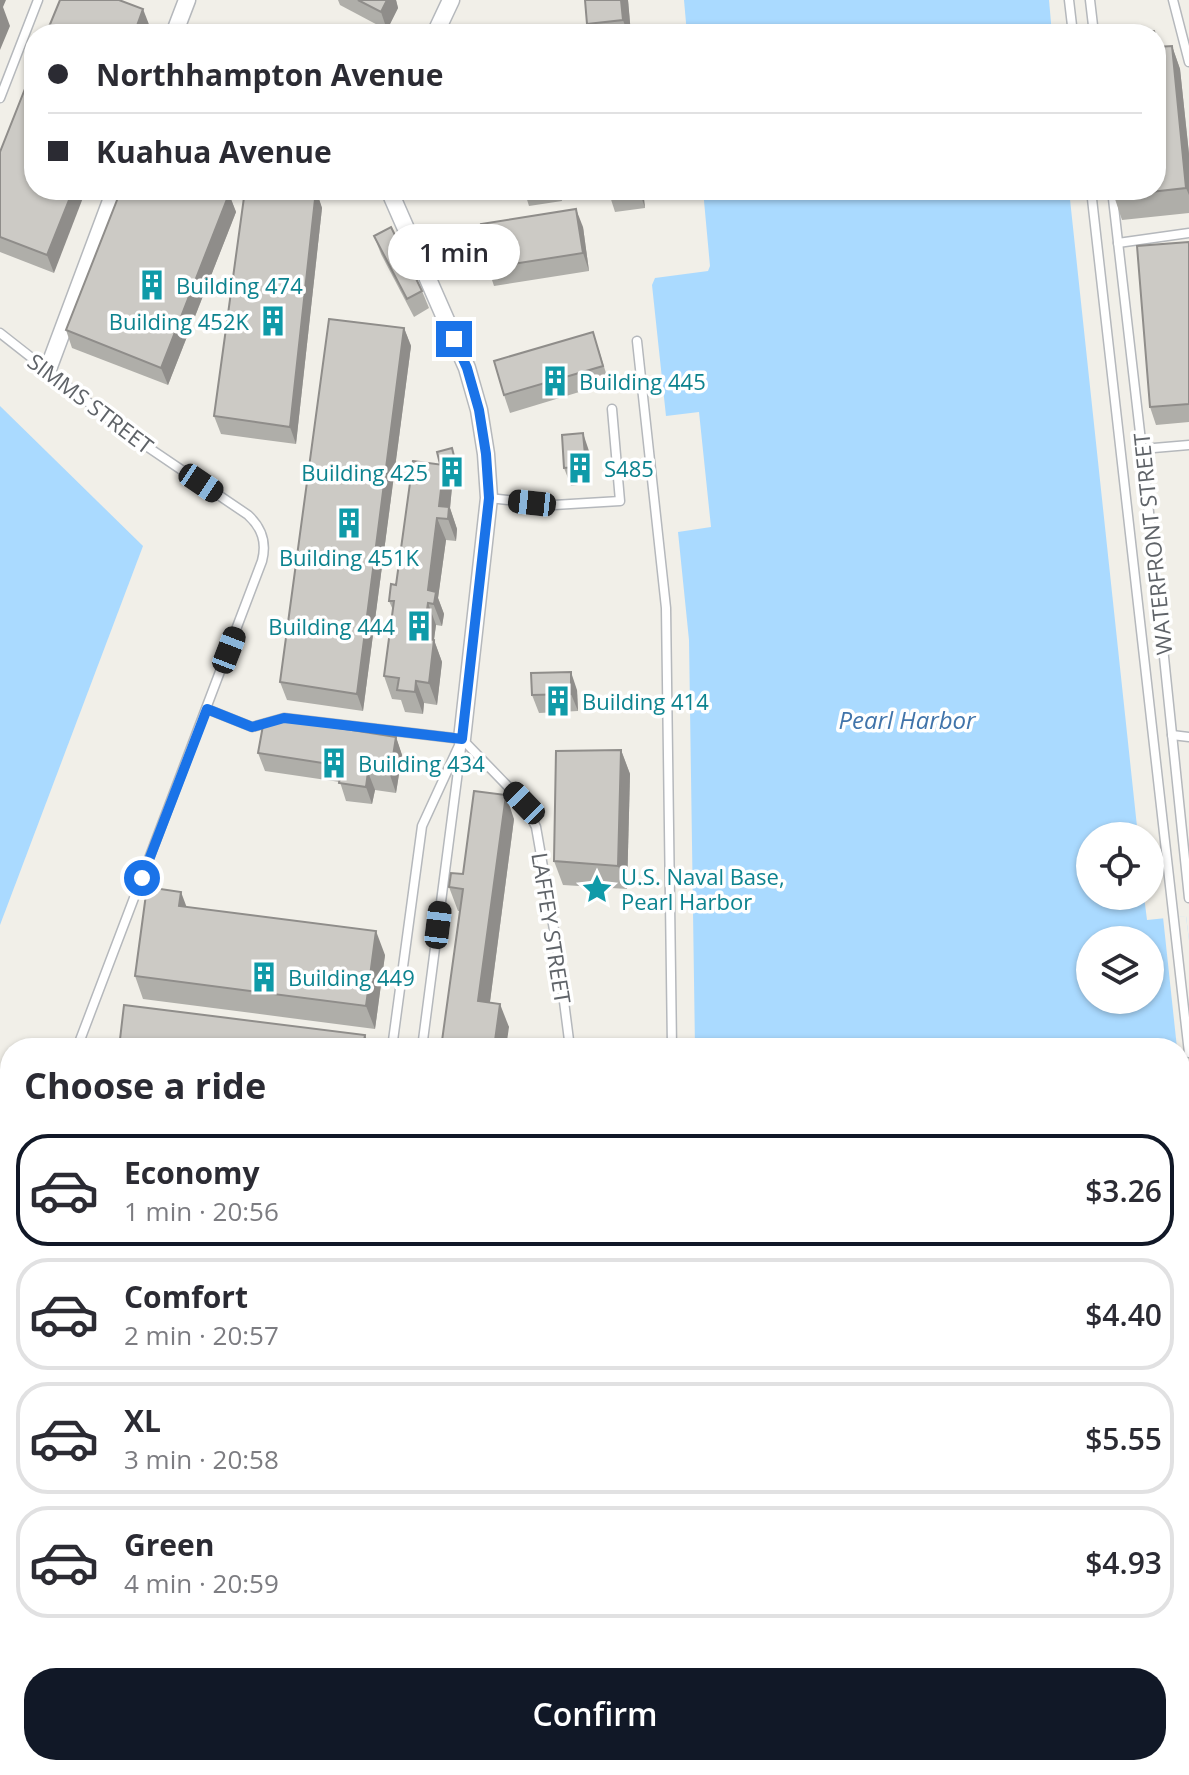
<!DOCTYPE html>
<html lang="en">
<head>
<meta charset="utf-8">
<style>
	body { margin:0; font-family:"Open Sans",sans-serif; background:#f7f7f7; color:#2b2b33; height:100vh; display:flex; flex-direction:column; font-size:30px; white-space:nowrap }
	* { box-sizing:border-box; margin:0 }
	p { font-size:26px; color:#7c7c81 }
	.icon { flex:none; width:44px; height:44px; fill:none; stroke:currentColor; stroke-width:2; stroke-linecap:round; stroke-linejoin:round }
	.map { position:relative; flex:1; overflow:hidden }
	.sheet { position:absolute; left:0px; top:1038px; width:1190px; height:738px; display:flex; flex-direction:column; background:#fff; border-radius:32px 32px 0 0; box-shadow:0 2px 6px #0004 }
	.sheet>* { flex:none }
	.top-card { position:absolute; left:24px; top:24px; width:1142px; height:176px; border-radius:32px; box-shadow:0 2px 6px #0004; display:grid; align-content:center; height:176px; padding:0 24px; background:#fff }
	.controls { position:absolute; left:1076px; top:822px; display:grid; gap:16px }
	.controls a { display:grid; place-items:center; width:88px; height:88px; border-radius:50%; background:#fff; box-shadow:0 2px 6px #0004; font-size:40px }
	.end { position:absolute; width:36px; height:36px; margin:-18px; border:10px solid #1a73e8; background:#fff; box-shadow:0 0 0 4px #fff }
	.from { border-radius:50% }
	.bubble { position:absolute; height:56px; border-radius:28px; background:#fff; box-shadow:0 2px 6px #0004; font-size:26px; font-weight:600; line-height:56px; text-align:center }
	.car { position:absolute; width:24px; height:48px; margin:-24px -12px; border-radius:10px; box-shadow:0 0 6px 2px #0007; background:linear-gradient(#222 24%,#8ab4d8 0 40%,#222 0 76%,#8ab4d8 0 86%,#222 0) }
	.top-card b { display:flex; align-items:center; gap:28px; height:76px; font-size:30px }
	.top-card b+b { border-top:2px solid #e1e1e2 }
	.top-card i { width:20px; height:20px; background:#2b2b33 }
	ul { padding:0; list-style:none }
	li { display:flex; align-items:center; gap:24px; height:112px; margin:0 16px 12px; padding:0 8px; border:4px solid #e1e1e2; border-radius:32px }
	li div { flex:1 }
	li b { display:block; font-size:30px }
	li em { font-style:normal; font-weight:600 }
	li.current { border-color:#111827 }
	li>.icon { width:72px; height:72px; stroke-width:1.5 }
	h2 { padding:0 24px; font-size:36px; line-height:96px }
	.button { display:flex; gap:16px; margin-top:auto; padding:16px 24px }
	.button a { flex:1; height:92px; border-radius:32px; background:#111827; color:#fff; font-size:32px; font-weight:600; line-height:92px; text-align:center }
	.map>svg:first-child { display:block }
</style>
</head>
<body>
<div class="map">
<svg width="1189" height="1775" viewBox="0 0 1189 1775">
	<rect width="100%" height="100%" fill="#f1efe8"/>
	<!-- water -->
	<g fill="#aadaff" fill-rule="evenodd">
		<polygon points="684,0 1049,0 1052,34 687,34"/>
		<path d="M703,190H1069L1138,836H1090V896H1144L1147,920L1186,916L1189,940V1775H0V1453L10,1454V1766H1180V1048H695L689,640L678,532L711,527L699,412L666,416L652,285L655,278L708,271L710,266ZM1090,940H1150V1000H1090Z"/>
		<polygon points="0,406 143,546 0,925"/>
	</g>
	<!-- pier -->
	<polygon fill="#f1efe8" points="1186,916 1189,940 1189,1323 1180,1235 1180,1151 1187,1135 1180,1075 1180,1048 1177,1048 1163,917"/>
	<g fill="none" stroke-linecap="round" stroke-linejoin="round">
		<!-- service casing -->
		<g stroke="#b5b8bc" stroke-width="11">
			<g id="service">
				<polyline points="1069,0 1073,34"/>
				<polyline points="1090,0 1094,34"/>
				<polyline points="1173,0 1189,62"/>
				<polyline points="0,98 38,0"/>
				<polyline points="1091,190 1189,1053"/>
				<polyline points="1112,190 1147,493 1189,898"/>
				<polyline points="1118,243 1189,233"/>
				<path d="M0,333L130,435L248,515C262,528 267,542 262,561L77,1048"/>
				<polyline points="637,341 666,608 672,1048"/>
				<polyline points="1142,449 1189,445"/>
				<polyline points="489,498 554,505 620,501 612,409"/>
				<polyline points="207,709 252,727 284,718 462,739"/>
				<polyline points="1172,735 1189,737"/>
				<polyline points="462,739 524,803 536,827 557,947 570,1048"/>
				<polyline points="392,1048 422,826 462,739"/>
				<polyline points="422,1048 461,748"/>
			</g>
		</g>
		<!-- minor casing -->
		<g stroke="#b5b8bc" stroke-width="19">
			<g id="minor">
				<polyline points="174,34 187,0"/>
				<polyline points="435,34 451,0"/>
				<polyline points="389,190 467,368 479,410 486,454 489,498 462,739"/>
				<polyline points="47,372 115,190"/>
			</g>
		</g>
		<!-- service -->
		<use href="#service" stroke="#fff" stroke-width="8"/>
		<!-- minor -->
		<use href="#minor" stroke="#fff" stroke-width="16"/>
	</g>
	<!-- wall -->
	<g fill="#afaea9">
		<polygon points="338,0 396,0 398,8 387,30 340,5"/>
		<polygon points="585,0 628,0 631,34 591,34 587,24"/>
		<polygon points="1156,35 1160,47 1172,46 1180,69 1189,154 1189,213 1122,220 1114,196 1156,190"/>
		<polygon points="34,66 54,273 0,252 0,152"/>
		<polygon points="316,190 322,208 296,444 221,434 214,416"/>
		<polygon points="524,190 561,190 562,201 529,206"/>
		<polygon points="608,190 643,190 645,208 615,212"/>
		<polygon points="229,194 236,212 168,385 72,348 66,330"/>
		<polygon points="583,227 589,271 494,286 488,268"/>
		<polygon points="374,236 422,291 429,308 414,317 381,254"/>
		<polygon points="1189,242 1189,422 1156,425 1150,407"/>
		<polygon points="404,328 411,346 363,711 287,700 280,682"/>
		<polygon points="599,350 609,383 510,413 504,395"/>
		<polygon points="452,448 462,480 451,483 452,487 450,508 457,529 456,541 446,540 438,598 444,614 442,626 436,625 434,640 442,662 437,705 424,703 423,714 405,712 401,700 392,699 384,676 393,610 389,601 396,585 440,464"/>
		<polygon points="589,451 592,483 571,486 564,468"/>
		<polygon points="577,690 578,711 539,713 532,695"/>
		<polygon points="396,737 402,755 396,793 375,790 372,804 346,801 340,782 265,771 258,753"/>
		<polygon points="621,750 630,774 627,889 563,885 554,861"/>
		<polygon points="514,819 490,1002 509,1027 441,1048 460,911 458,911 449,887 463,874"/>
		<polygon points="187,907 385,955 375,1029 143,999 135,976"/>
		<polygon points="10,1259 10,1297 1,1293 0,1291 0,1273 8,1264"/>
	</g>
	<!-- shaded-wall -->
	<g fill="#8f8d8a">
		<polygon points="0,0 6,0 3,7 10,26 0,50"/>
		<polygon points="387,0 396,0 398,8 387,30 381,12"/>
		<polygon points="621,0 628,0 631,34 628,34 623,20"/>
		<polygon points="143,9 150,27 147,34 134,34"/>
		<polygon points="1156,35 1163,54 1156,48"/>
		<polygon points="1172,46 1180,69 1189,154 1189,195 1186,188"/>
		<polygon points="73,190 86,190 54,273 47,255"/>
		<polygon points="316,190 322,208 296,444 290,427"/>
		<polygon points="639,190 643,190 645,208"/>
		<polygon points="229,194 236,212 168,385 161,368"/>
		<polygon points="576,209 583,227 589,271 583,253"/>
		<polygon points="404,328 411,346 363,711 357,694"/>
		<polygon points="583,433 589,451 592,483 586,466"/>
		<polygon points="444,465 452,487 450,508 457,529 456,541 448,519 439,506"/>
		<polygon points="437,518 446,540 438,598 444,614 442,626 428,590"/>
		<polygon points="428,603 436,625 431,660 423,638"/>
		<polygon points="434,640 442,662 437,705 429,683"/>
		<polygon points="571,672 577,690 578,711 571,694"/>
		<polygon points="416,681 424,703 423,714 415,692"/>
		<polygon points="396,737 402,755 396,793 390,775"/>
		<polygon points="621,750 630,774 627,889 618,866"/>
		<polygon points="368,772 375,790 372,804 366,787"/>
		<polygon points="506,795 514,819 487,1024 478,1001"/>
		<polygon points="181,892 190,916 179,906"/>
		<polygon points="376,931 385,955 375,1029 366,1006"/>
		<polygon points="500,1004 509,1027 506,1048 494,1048"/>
		<polygon points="365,1035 370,1048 363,1048"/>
	</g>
	<!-- building -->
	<g fill="#cccac5" stroke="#8f8d8a" stroke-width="2">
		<polygon points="60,0 119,0 143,9 134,34 46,34"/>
		<polygon points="358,0 387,0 381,12"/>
		<polygon points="585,0 621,0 623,20 587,24"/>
		<polygon points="1154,31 1155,34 1125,34"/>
		<polygon points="1172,46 1186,188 1114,196 1113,190 1156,190 1156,47"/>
		<polygon points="34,66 34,190 73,190 47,255 0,237 0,152"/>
		<polygon points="121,190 219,190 229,194 161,368 66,330"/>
		<polygon points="245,190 316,190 290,427 214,416"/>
		<polygon points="524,190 553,190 525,194"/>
		<polygon points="608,190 639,190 639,191 608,195"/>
		<polygon points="576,209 583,253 488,268 481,224"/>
		<polygon points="391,227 422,291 407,299 374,236"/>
		<polygon points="1189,242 1189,404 1150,407 1137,246"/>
		<polygon points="329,319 404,328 357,694 280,682"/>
		<polygon points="593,332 603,366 504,395 494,361"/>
		<polygon points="583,433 586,466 564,468 562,435"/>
		<polygon points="452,448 457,468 447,471 444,465 440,464 437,452"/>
		<polygon points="413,461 444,465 439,506 449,507 448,519 437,518 428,590 436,592 434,604 428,603 423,638 434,640 429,683 416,681 415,692 397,690 399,678 384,676 394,601 389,601 391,584 396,585"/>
		<polygon points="571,672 571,694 532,695 531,673"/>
		<polygon points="275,718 396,737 390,775 368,772 366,787 339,783 342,766 258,753 264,720 275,722"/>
		<polygon points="621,750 618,866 554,861 556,751"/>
		<polygon points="474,791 506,795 478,1001 500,1004 494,1048 441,1048 463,889 449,887 451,873 463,874"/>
		<polygon points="147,887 181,892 179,906 376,931 366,1006 135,976"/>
		<polygon points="124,1005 365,1035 363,1048 119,1048"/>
		<polygon points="10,1259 10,1286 0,1283 0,1273 4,1263 8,1264"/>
	</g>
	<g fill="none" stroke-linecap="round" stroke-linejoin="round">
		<!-- route -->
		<polyline stroke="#1a73e8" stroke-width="10" points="142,878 207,709 252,727 284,718 462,739 489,498 486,454 479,410 467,368 454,339"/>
	</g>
	<!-- icons -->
	<defs>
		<g id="building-bare" transform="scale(2.4)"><path d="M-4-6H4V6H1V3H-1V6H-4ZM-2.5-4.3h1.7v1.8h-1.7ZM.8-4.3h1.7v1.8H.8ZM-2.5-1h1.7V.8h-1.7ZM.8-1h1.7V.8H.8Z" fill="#0f9aa8" stroke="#fff" stroke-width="2.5" paint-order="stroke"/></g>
		<g id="sight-bare" transform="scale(2.4)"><path d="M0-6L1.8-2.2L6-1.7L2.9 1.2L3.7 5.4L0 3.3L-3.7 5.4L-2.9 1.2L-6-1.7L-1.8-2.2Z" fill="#0f9aa8" stroke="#fff" stroke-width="2.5" paint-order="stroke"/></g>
	</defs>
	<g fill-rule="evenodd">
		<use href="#building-bare" x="152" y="285"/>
		<use href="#building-bare" x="273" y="321"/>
		<use href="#building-bare" x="555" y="381"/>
		<use href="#building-bare" x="580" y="468"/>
		<use href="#building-bare" x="452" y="472"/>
		<use href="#building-bare" x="349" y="523"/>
		<use href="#building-bare" x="419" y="626"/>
		<use href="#building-bare" x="558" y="701"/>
		<use href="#building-bare" x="334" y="763"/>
		<use href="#sight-bare" x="597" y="889"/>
		<use href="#building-bare" x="264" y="977"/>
	</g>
	<g text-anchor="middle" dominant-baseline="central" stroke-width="7" stroke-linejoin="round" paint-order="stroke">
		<!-- culture labels -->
		<g font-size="22" fill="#0d838f" stroke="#fff" text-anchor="start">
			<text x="176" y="285">Building 474</text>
			<text x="249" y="321" text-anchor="end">Building 452K</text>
			<text x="579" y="381">Building 445</text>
			<text x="604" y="468">S485</text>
			<text x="428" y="472" text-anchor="end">Building 425</text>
			<text x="349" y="557" text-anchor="middle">Building 451K</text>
			<text x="395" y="626" text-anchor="end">Building 444</text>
			<text x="582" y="701">Building 414</text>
			<text x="358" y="763">Building 434</text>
			<text x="621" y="876">U.S. Naval Base,<tspan x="621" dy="25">Pearl Harbor</tspan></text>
			<text x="288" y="977">Building 449</text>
		</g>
		<!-- street labels -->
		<g font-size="22" fill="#5f6368" stroke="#fff">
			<text transform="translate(91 403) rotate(37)">SIMMS STREET</text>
			<text transform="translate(1152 544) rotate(-96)">WATERFRONT STREET</text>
			<text transform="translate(552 928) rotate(81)">LAFFEY STREET</text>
		</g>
		<!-- water labels -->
		<g font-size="24" font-style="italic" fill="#4174aa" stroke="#fff">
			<text x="907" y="719">Pearl Harbor</text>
		</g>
	</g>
</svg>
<div class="controls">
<a><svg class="icon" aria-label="locate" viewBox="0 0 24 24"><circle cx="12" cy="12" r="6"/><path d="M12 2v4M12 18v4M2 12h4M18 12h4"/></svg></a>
<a><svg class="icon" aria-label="layers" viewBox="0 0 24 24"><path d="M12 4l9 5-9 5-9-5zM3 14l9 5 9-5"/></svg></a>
</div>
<i class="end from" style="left:142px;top:878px"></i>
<i class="end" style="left:454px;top:339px"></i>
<div class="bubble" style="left:388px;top:224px;width:132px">1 min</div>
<i class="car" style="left:201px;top:483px;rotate:124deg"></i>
<i class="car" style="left:532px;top:503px;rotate:276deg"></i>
<i class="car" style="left:229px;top:650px;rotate:21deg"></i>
<i class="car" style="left:524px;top:803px;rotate:316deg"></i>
<i class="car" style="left:438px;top:925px;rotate:7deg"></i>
<div class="top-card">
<b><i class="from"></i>Northhampton Avenue</b>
<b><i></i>Kuahua Avenue</b>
</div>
<section class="sheet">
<h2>Choose a ride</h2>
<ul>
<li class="current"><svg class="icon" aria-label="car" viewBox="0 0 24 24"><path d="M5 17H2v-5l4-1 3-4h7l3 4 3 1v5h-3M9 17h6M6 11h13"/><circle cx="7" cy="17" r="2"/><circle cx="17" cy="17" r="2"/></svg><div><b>Economy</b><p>1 min · 20:56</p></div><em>$3.26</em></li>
<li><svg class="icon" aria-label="car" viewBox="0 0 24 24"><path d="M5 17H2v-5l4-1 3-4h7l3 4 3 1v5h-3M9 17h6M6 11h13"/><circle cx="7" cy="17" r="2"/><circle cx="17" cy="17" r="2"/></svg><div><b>Comfort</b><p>2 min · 20:57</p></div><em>$4.40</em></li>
<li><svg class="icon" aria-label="car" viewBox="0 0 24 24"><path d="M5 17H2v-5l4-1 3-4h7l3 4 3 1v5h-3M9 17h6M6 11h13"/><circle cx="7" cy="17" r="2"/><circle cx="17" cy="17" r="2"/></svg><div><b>XL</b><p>3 min · 20:58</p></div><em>$5.55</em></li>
<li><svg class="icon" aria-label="car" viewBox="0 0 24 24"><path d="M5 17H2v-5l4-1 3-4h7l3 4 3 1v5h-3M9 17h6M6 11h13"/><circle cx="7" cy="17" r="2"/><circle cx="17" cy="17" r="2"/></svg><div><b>Green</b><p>4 min · 20:59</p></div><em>$4.93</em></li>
</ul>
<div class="button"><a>Confirm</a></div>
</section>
</div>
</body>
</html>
